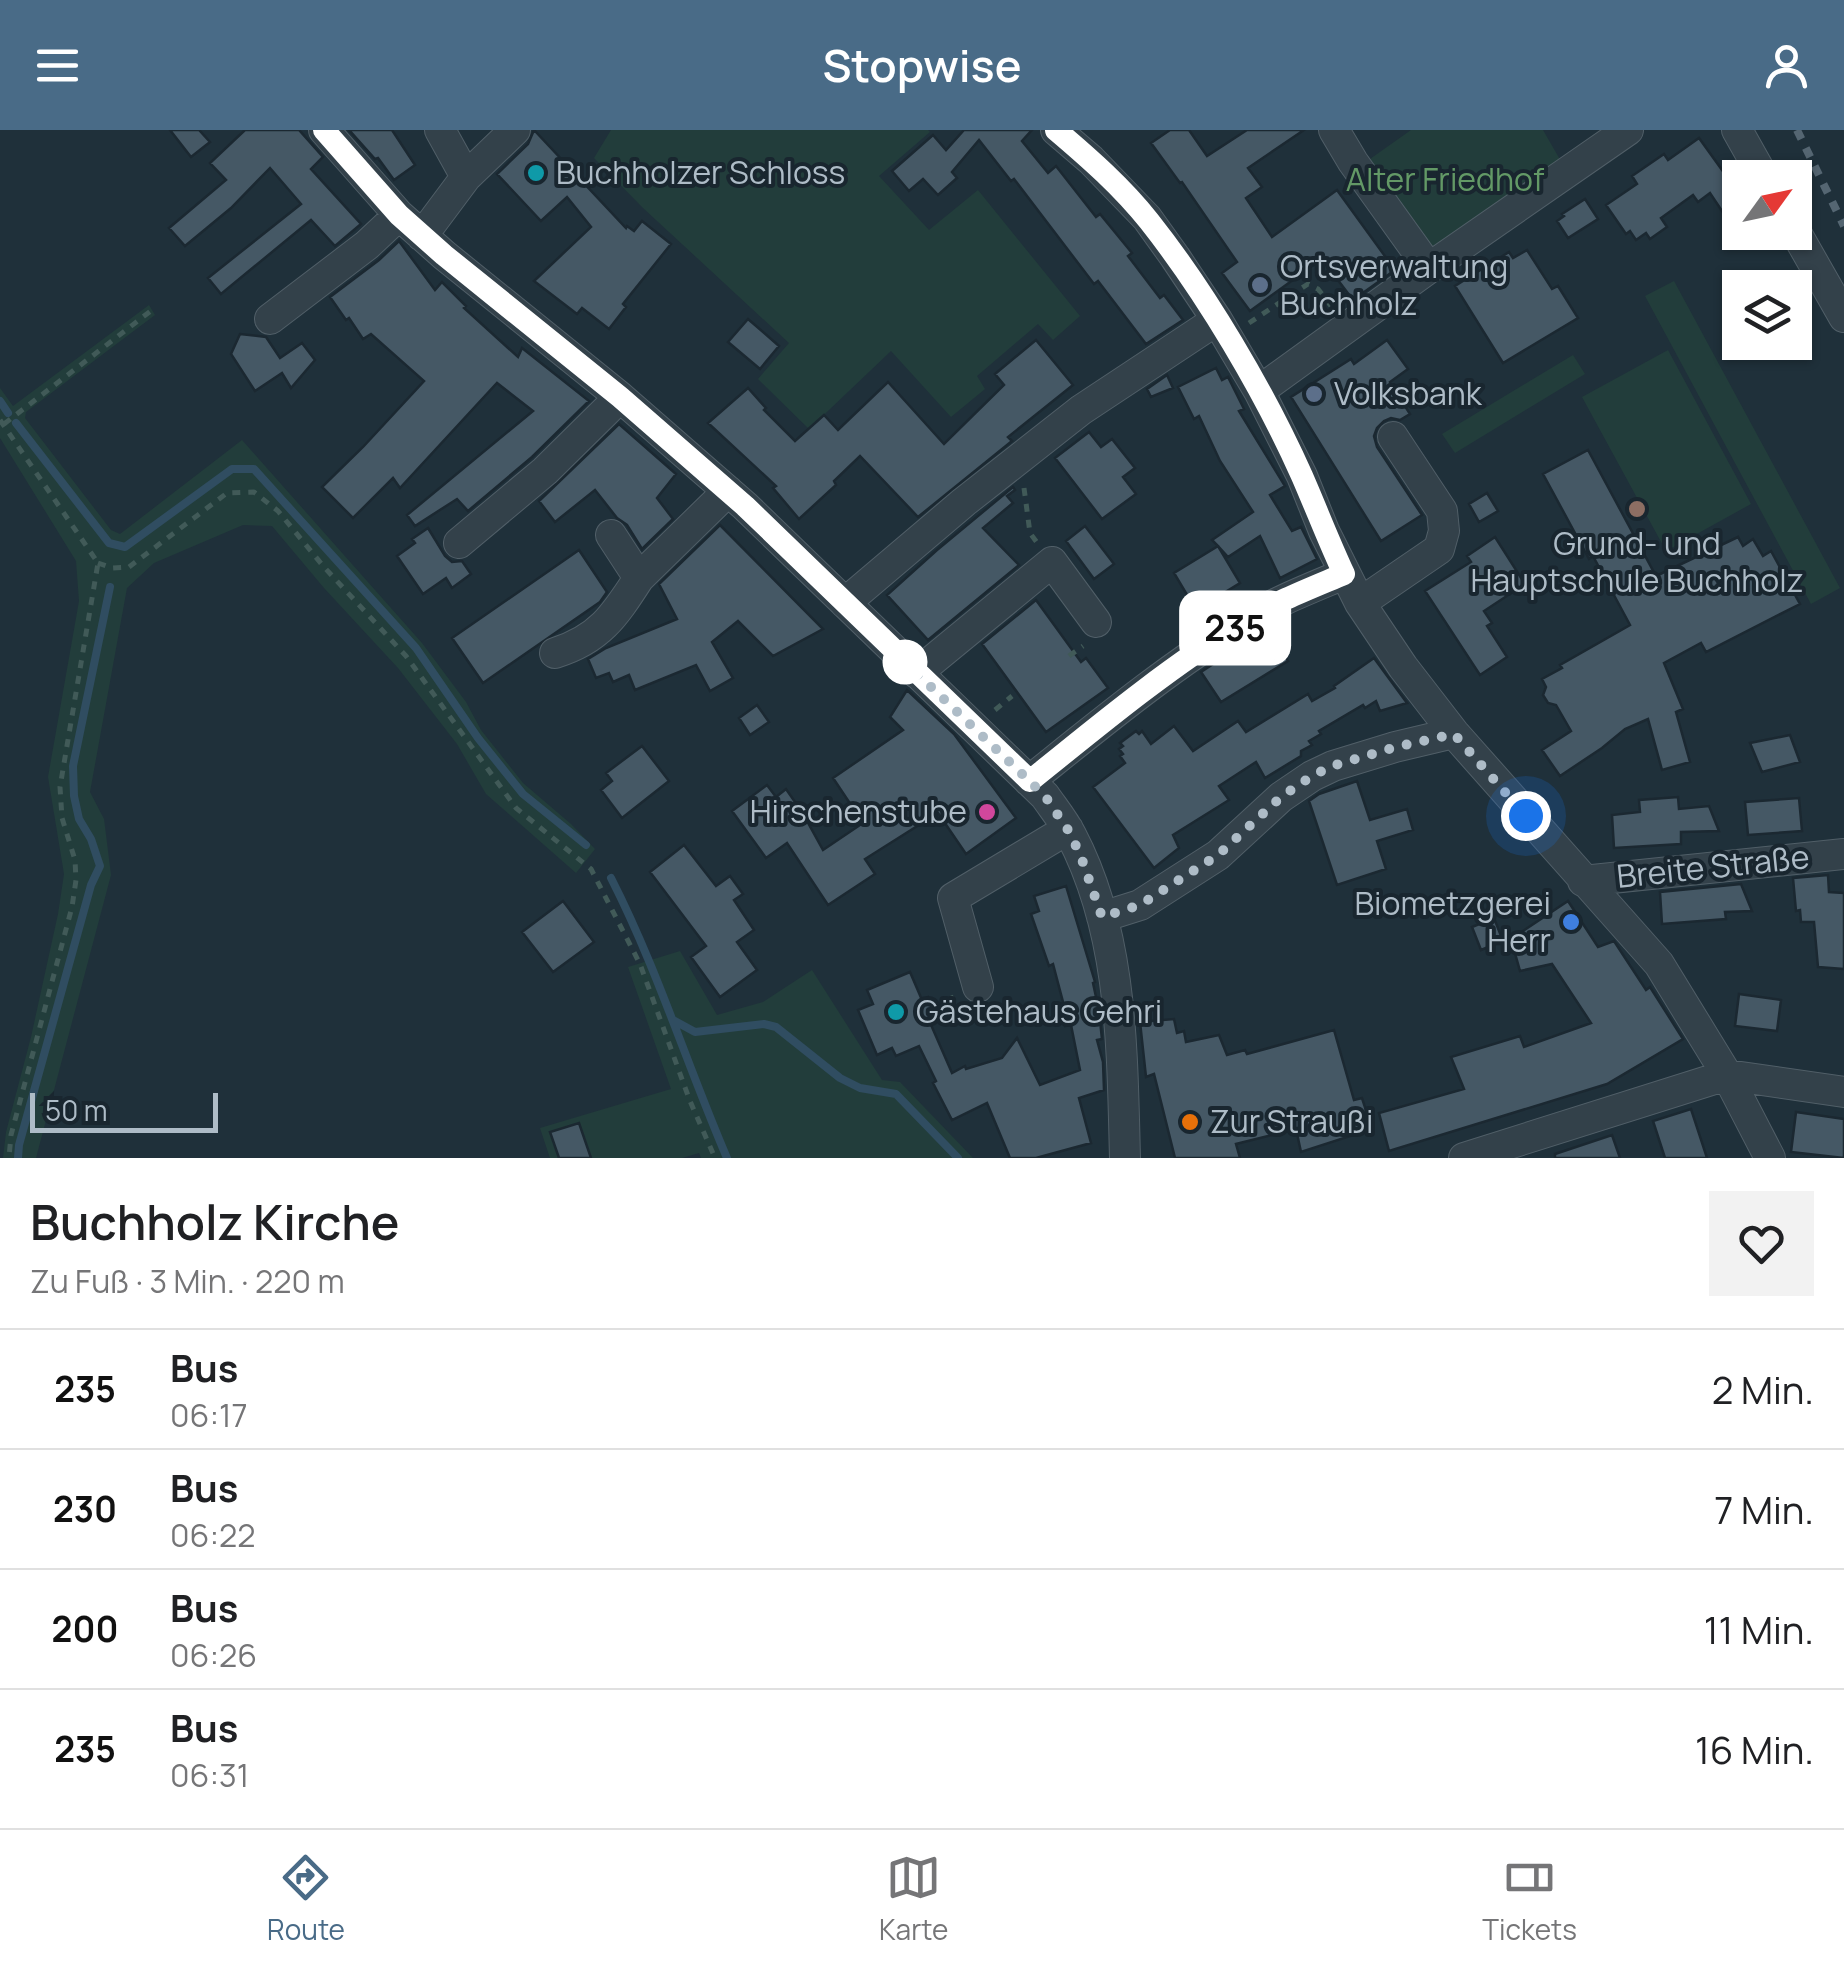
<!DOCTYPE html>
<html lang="de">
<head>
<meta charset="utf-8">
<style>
	body { margin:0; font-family:Manrope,sans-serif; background:#f2f2f2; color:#202124; height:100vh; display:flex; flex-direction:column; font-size:38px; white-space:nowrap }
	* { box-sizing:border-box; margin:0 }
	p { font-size:32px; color:#757577 }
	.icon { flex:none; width:55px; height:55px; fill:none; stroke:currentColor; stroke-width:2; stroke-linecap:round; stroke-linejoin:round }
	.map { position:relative; height:1028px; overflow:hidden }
	.drawer { display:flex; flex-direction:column; background:#fff; flex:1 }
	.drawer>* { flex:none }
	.badge { padding:0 20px; border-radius:15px; font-size:35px; line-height:65px }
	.needle { width:65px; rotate:57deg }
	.controls { position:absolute; left:1722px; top:30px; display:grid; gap:20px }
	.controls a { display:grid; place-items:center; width:90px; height:90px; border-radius:0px; background:#fff; box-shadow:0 2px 8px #0004; font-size:50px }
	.scale { position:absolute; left:30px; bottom:25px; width:188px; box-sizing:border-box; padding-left:10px; border:5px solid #aebcc7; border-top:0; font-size:28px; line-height:35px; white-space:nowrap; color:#aebcc7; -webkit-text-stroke:8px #19262f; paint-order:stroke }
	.you { position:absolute; width:50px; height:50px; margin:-25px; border:8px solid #fff; border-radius:50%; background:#1a73e8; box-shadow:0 0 0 15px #1a73e833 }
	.map>.badge { position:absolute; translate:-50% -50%; box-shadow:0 0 0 5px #fff }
	.round { display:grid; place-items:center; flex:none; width:105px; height:105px; border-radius:0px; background:#f2f2f2 }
	.summary { display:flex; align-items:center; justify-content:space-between; height:170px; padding:0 30px }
	h1 { font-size:48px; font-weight:600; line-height:75px }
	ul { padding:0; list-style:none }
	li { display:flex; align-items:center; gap:30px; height:120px; padding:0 30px; border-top:2px solid #e0e0e0 }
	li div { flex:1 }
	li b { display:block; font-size:38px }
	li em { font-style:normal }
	li .badge { min-width:110px; font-weight:700; text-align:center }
	header { display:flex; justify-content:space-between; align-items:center; height:130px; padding:0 30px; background:#496b87; color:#fff; font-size:45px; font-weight:600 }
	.tabs { display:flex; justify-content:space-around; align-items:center; height:140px; border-top:2px solid #e0e0e0; background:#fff; font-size:28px; color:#757577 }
	.tabs a { display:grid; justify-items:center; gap:5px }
	.tabs .active { color:#496b87 }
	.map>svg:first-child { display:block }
</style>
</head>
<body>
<header><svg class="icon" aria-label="menu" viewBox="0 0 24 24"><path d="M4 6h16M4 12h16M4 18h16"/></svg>Stopwise<svg class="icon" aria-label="person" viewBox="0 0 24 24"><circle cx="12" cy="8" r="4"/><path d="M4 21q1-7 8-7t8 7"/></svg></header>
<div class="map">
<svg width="1844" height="1028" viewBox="0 0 1844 1028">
	<rect width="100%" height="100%" fill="#1f303a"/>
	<path fill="#223d3b" d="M611,0H928L930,2L879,46L929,100L978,60L1080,186L1053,210L1038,194L977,246L985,259L951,287L891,221L809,299L758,249L789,213L643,78L594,28Z
		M1411,0H1543L1562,33L1434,119L1370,29Z
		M1674,151L1840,458L1811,474L1645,166Z
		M149,175L155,185L26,282L25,288L111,400L120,404L242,310L422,513L466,572L481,600L523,653L571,694L595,719L576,743L486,664L457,614L398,538L324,458L272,396L243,395L154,433L127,458L90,662L104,689L111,745L36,1028H3L6,1002L31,907L58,784L64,744L48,647L79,471L76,431L0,308V258L13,276Z
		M1668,220L1751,374L1666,421L1582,267Z
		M1573,225L1585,244L1455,323L1442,304Z
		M680,821L717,885L763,872L812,840L882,950L900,952L973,1028H701L699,1023L682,1028H550L540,998L671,959L628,837Z"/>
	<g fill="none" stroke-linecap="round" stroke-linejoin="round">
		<path stroke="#304d61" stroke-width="8" d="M0,271L8,283
			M16,293L109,413L125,417L232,339H254L416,518L478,608L523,664L586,715
			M611,748C657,838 687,935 727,1028
			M673,890L695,902L764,894L776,897L840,948L860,958L896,964L958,1028
			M18,1028L19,1015L91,755L100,736L91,709L79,689L74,666L73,636L110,457"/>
	</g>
	<path fill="#455865" stroke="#1b2831" stroke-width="2.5" d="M170,0H199L210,12L191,27Z
		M245,0H299L323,27L311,39L361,94L335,116L311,90L221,164L208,148L301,74L270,38L231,78L185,116L169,98L226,50L210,33Z
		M349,0H392L415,35L394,50L378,28L375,29Z
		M534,0L626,98L627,96L634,101L642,91L671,114L623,174L626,177L609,199L582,178L577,184L534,151L591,97L567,67L541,91L497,44L528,14Z
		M964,0H1032L1022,11L1048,43L1056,36L1096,87L1100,84L1132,123L1128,126L1160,168L1164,165L1183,190L1146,214L1098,151L1094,154L1014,49L1011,51L979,10L952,42L957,48L938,65L923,49L909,61L892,41L933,5L946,20Z
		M1170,0H1189L1207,26L1247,0H1304L1248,38L1262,57L1246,68L1272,107L1337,60L1395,140L1353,170L1322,129L1250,181L1222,143L1237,132L1182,52L1180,53L1151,13Z
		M1699,8L1740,65V108L1710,63L1698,72L1693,65L1661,88L1667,97L1650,109L1646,103L1636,110L1630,101L1626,104L1606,75L1637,54L1632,46L1664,24L1668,30Z
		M1585,69L1598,89L1568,108L1557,91L1564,86L1562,84Z
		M399,111L435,160L442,152L466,176L464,178L518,227L522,218L589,271L532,327L468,381L457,369L415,396L407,385L533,281L497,253L400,358L393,348L353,388L322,357L363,317L424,251L371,204L363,209L349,188L346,190L330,167L379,130Z
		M1527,120L1552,159L1558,156L1578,188L1503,233L1455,156L1509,122L1513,128Z
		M748,189L779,216L760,239L728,212Z
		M240,204L266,207L280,228L302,213L315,230L291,258L282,243L255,261L231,224Z
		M1036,210L1073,255L1008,307L1012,311L918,387L860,326L834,351L836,355L799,389L773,358L776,356L708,293L748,258L766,278L764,280L795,311L824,285L838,300L888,252L944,314L1004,255L995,244Z
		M1387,210L1408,239L1390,252L1410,284L1400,290L1391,288L1384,291L1377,298L1374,306L1377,317L1422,385L1381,411L1291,267L1351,229L1354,234Z
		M1216,238L1222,250L1228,247L1244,279L1239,281L1285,356L1270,365L1292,401L1301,397L1317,429L1280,448L1260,406L1228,427L1218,416L1240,453L1196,480L1174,443L1218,416L1212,410L1253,382L1220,331L1199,286L1194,289L1178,257Z
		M1167,245L1173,258L1151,267L1147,259Z
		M619,294L676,344L657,368L673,389L642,419L627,395L617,388L595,360L555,392L539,371Z
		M1089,302L1101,317L1112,309L1135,338L1123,347L1136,364L1102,389L1055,328Z
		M1588,320L1656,446L1738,407L1743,416L1753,409L1763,426L1771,421L1800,474L1706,522L1701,513L1664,533L1683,579L1676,582L1690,632L1662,640L1648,589L1625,599L1602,618L1560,646L1542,620L1571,601L1556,575L1548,573L1543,565L1546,557L1542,549L1562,538L1560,535L1630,495L1593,426L1589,429L1543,344Z
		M1013,357L1015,360L1007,366L1013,373L983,398L1019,435L928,510L887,465L937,420Z
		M1487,363L1498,381L1479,392L1469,374Z
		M720,395L823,499L773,526L738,491L712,512L733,548L710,561L696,535L635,560L629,545L613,552L609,543L596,548L588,529L606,518L677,489L659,454Z
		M1085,396L1114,434L1094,449L1066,411Z
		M428,398L445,426L452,432L462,431L471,444L452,458L446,448L423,464L397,426L415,413L412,409Z
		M1495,407L1525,454L1484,481L1492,493L1487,496L1507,527L1480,545L1425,461L1471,432L1467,426Z
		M579,420L607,462L600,472L483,553L452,508Z
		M1036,470L1081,532L1086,528L1108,558L1046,602L982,514Z
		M1274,508L1288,531L1221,572L1201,542L1236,519L1241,527Z
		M1374,528L1407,573L1380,581L1376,571L1365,578L1363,575L1319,601L1321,604L1309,611L1312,615L1301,621V626L1265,648L1256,632L1219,656L1229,670L1173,705L1179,718L1154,738L1093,657L1125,633L1120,626L1123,624L1119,619L1123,616L1120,613L1136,601L1139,604L1142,601L1151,614L1174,596L1193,621L1238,591L1246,602L1308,564L1312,571L1335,558L1334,556Z
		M907,560L954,604L1016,688L966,724L938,683L865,729L875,744L828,775L787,713L766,728L732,681L767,655L776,667L786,659L802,682L823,720L863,693L833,648L903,600L890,587Z
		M757,575L769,592L750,605L739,588Z
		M1790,605L1800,632L1762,642L1750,613Z
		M642,616L669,651L622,688L601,660L612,651L606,643Z
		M1357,651L1370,690L1407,679L1413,700L1377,711L1386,739L1337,755L1309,671L1319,664Z
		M1678,667L1679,679L1709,676L1719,701L1681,702V714L1614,718L1612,685L1640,682L1639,670Z
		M1799,668L1802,701L1748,705L1745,672Z
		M684,715L716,756L730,746L743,764L734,770L754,800L737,812L757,840L720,867L691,827L706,816L650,742Z
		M1828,745L1829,762L1844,763V839L1818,837L1814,792H1801L1800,780L1796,781L1793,748Z
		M1741,754L1752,781L1725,782L1726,789L1662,794L1660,762Z
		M1066,756L1095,852L1093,853L1099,881L1102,909L1097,910L1103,932L1104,960L1079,968L1091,1013L1036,1028H1010L987,973L952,990L933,953L936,951L919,916L896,926L892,918L877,925L858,880L873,874L867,860L910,842L922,870L928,867L935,885L928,888L952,943L965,936L966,939L1002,928L1017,908L1040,955L1080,940L1071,895L1065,896L1060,873L1063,872L1053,834L1049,836L1031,784L1039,781L1034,766Z
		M563,771L594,812L553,842L522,802Z
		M1568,771L1598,817L1614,811L1646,860L1650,857L1683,909L1607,954L1389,1021L1379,983L1464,959L1451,927L1520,906L1524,917L1591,893L1552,834L1520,841L1511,809Z
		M1494,788L1503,811L1481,820L1472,797Z
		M1739,864L1781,870L1777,901L1735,896Z
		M1174,889L1177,903L1184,901L1186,912L1219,905L1227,925L1245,920L1247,924L1334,900L1354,970L1362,968L1372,999L1301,1022L1296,999L1236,1014L1240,1028H1175L1154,944L1146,947L1140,892Z
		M1691,979L1707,1028H1665L1653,991Z
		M1796,982L1844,989V1028L1791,1022Z
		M579,993L591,1028H559L550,1002Z
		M1612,1005L1620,1028H1555V1024Z"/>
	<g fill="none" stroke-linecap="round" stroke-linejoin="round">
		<defs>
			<path id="minor" d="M324,0L399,85L444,125L620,267L745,376L1045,666C1054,679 1064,691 1071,705C1123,804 1122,919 1125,1028
				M1056,0L1091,30L1147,88L1175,127L1217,190L1259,261L1302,346L1324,401L1360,473L1403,537L1454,603L1659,834L1727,945L1770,1028
				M1334,0L1353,32L1429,138
				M1737,0L1764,48
				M466,47L515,0
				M1795,101L1844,187
				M422,106L466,47L440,0
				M270,189L367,115L399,85
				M1259,261L1429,138L1628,0
				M611,405L639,448L728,361
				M459,413L545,341L620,267
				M845,473L964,372L1081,280L1217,190
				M1360,473L1439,419L1444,401L1442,381L1393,307
				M555,523C600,509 615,485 639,448
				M917,543L1052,432L1096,492
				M1029,651C1099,595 1169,537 1246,490C1277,471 1311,458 1344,444
				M1583,751L1844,724
				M1102,787L1140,775L1218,725L1281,667L1312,646L1333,636L1395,617L1454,603
				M978,857L953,768L1068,699
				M1464,1028L1727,945L1844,962"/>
		</defs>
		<use href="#minor" stroke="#515f68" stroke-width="32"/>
		<path stroke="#415a58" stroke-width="5" stroke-dasharray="8 8" stroke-linecap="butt" d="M1249,193L1308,154L1318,159L1331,176
			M0,290L98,433L60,657L62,688L75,730L76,750L72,777L11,1005L9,1028
			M4,294L152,180
			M1024,358L1030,403L1038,414
			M98,433L112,438L129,437L227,363L254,362L278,381L324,437L406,526L516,678L591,739L640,834L690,971L715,1028
			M1069,526L1083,516
			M995,580L1012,566
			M932,877L956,866"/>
		<use href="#minor" stroke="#33414a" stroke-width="30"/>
		<path stroke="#556672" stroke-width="8" stroke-dasharray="10 10" stroke-linecap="butt" d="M1797,0L1844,96"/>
	</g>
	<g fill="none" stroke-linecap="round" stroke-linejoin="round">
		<defs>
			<path id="line" d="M324,0L399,85L444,125L620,267L745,376L1030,651C1099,595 1169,537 1246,490C1277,471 1311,458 1344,444C1329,412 1316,378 1302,346C1264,261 1206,163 1149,91C1122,57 1089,28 1056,0"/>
		</defs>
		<use href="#line" stroke="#fff" stroke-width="22"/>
		<use href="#line" stroke="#fff" stroke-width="15"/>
		<path stroke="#aebcc7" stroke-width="10" stroke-dasharray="0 18" d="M905,532L1045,666L1068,700L1080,724L1102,787L1140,775L1218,725L1281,667L1312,646L1332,636L1396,617L1454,604L1526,686"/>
	</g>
	<g fill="#0f9aa8" stroke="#19262f" stroke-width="4">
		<circle cx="536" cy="43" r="10"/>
		<circle cx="896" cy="882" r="10"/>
	</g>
	<g fill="#5c6f8a" stroke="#19262f" stroke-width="4">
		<circle cx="1260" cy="155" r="10"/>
		<circle cx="1314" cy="264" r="10"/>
	</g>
	<circle fill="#8d6e63" stroke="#19262f" stroke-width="4" cx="1637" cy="379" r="10"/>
	<circle fill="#fff" stroke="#fff" stroke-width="5" cx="905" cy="532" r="20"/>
	<circle fill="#d1479c" stroke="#19262f" stroke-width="4" cx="987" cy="682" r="10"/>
	<circle fill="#3f7fe0" stroke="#19262f" stroke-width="4" cx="1571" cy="792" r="10"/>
	<circle fill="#e8710a" stroke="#19262f" stroke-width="4" cx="1190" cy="992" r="10"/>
	<g text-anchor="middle" stroke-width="8" stroke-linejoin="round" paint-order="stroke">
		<g font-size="32" fill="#aebcc7" stroke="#19262f" text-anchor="start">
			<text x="556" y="54">Buchholzer Schloss</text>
			<text x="1280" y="148">Ortsverwaltung<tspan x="1280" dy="37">Buchholz</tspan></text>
			<text x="1334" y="275">Volksbank</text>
			<text x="1637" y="425" text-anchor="middle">Grund- und<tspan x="1637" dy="37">Hauptschule Buchholz</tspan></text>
			<text x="967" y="693" text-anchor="end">Hirschenstube</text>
			<text x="1551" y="785" text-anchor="end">Biometzgerei<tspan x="1551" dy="37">Herr</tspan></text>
			<text x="916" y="893">Gästehaus Gehri</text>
			<text x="1210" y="1003">Zur Straußi</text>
		</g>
		<g font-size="32" fill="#639966" stroke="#19262f">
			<text x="1445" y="61">Alter Friedhof</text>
		</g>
		<g font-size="32" fill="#aebcc7" stroke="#19262f">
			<text transform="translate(1713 737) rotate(-6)" y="11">Breite Straße</text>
		</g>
	</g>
</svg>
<div class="controls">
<a><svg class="needle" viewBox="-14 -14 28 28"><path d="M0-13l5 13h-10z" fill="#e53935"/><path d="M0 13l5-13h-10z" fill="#757577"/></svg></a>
<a><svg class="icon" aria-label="layers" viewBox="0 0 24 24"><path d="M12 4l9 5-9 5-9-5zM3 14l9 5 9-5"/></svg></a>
</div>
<div class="scale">50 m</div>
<div class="you" style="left:1526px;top:686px"></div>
<b class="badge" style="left:1235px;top:498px;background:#fff;color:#111">235</b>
</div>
<section class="drawer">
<div class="summary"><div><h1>Buchholz Kirche</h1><p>Zu Fuß · 3 Min. · 220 m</p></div><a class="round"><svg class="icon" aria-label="heart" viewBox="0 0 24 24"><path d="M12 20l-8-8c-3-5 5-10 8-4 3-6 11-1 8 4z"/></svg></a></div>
<ul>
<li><span class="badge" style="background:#fff;color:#111">235</span><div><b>Bus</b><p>06:17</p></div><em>2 Min.</em></li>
<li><span class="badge" style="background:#fff;color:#111">230</span><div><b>Bus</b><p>06:22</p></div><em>7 Min.</em></li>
<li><span class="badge" style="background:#fff;color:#111">200</span><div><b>Bus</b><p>06:26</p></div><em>11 Min.</em></li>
<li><span class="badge" style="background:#fff;color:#111">235</span><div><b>Bus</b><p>06:31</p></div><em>16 Min.</em></li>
</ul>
</section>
<nav class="tabs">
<a class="active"><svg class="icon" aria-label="directions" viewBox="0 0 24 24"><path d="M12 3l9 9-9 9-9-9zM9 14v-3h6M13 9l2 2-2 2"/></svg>Route</a>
<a><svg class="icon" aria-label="map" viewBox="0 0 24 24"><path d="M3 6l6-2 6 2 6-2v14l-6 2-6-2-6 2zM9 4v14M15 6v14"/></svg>Karte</a>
<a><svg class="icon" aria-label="tickets" viewBox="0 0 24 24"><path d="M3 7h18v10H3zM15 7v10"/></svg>Tickets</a>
</nav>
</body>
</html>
